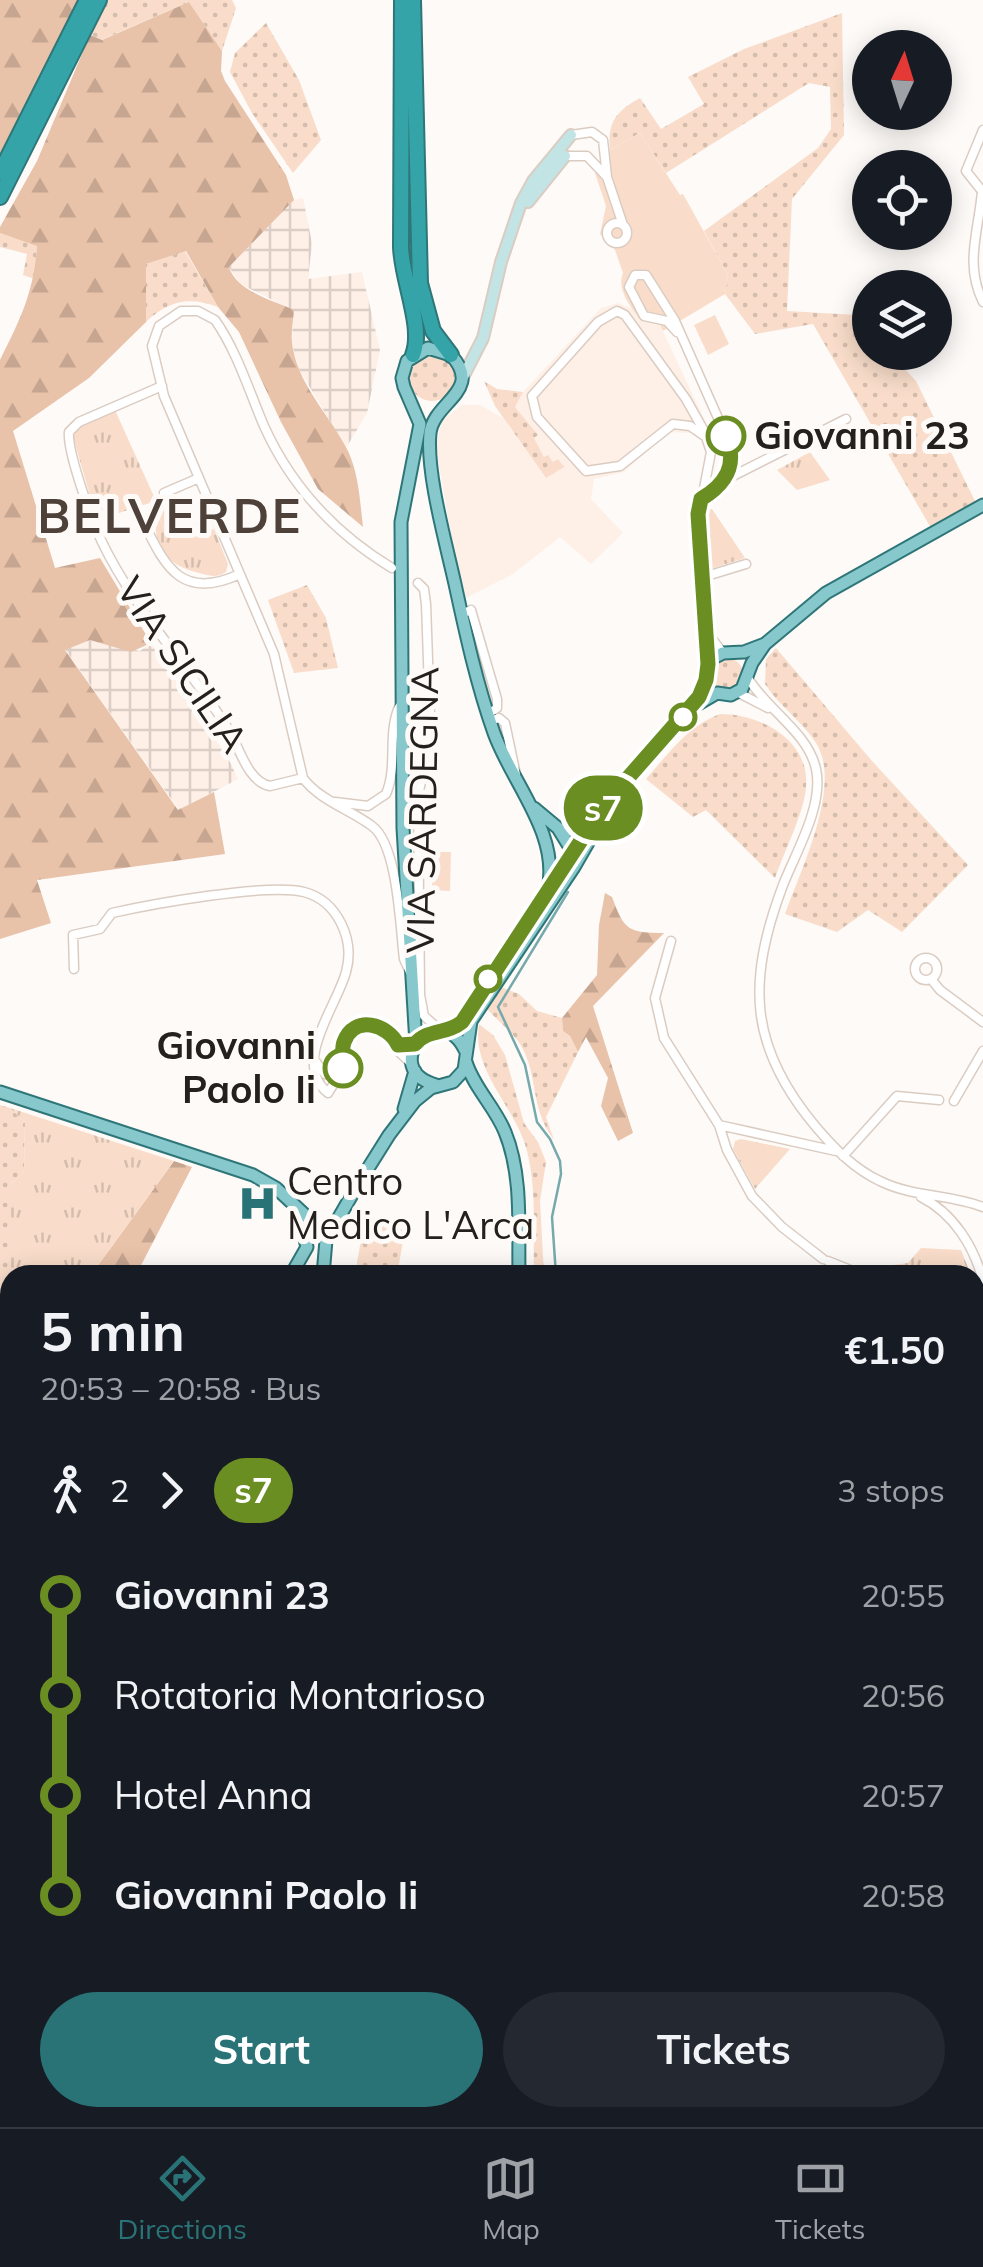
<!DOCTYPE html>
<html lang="en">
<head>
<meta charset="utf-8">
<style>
	body { margin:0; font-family:Mulish,sans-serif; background:#242831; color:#f1f3f6; height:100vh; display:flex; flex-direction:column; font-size:38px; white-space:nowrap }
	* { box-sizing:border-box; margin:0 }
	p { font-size:32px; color:#9ea1a6 }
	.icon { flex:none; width:55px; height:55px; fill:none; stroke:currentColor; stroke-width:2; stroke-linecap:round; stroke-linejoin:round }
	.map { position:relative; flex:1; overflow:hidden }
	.drawer { position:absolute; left:0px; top:1265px; width:985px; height:862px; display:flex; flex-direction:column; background:#171b24; border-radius:30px 30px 0 0; box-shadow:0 5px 25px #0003 }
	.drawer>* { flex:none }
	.badge { padding:0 20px; border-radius:32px; font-size:35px; line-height:65px }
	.needle { width:65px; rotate:4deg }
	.fabs { position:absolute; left:852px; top:30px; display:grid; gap:20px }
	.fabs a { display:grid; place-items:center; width:100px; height:100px; border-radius:50%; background:#171b24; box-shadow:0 5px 25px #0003; font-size:50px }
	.map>.badge { position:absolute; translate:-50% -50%; box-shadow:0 0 0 5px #fff }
	.legs { display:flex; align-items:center; gap:15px; height:110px; padding:0 40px; font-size:32px }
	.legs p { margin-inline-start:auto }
	.summary { display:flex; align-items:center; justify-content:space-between; height:170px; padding:0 40px }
	h1 { font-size:55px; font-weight:700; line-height:75px }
	.action { display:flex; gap:20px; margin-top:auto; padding:20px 40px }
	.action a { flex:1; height:115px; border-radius:60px; background:#297377; color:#fff; font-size:40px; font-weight:700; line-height:115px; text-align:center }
	.action a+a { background:#242831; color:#f1f3f6 }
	ul { padding:0 40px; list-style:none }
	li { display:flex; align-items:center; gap:35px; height:100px; font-size:38px }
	li i { display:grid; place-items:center; width:15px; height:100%; margin:0 12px; background:currentColor }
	li i::after { content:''; width:25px; height:25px; margin:-12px; border:8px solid; border-radius:50%; background:#171b24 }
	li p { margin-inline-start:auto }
	li:first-child i { background:linear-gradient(#0000 50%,currentColor 0) }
	li:last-child i { background:linear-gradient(currentColor 50%,#0000 0) }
	.dock { display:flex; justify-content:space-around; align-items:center; height:140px; border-top:2px solid #363941; background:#171b24; font-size:28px; color:#9ea1a6 }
	.dock a { display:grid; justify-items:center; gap:5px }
	.dock .selected { color:#297377 }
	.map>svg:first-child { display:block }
</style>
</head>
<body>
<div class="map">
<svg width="983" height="2127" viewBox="0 0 983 2127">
	<defs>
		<pattern id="industrial-grid" width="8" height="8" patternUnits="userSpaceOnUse" patternTransform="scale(2.5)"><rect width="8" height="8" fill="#fef0e7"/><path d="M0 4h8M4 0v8" fill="none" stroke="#dacec6"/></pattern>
		<pattern id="grass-dots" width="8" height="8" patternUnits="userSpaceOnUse" patternTransform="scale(2.5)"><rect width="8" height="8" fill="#f9ddca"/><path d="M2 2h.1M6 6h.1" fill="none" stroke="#d5bdad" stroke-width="1.8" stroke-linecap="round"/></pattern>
		<pattern id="forest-firs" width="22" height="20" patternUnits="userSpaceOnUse" patternTransform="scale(2.5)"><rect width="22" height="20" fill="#e8c2a9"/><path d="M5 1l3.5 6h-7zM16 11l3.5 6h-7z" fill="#c7a691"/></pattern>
		<pattern id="park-tufts" width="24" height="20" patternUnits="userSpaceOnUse" patternTransform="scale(2.5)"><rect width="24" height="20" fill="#f9ddca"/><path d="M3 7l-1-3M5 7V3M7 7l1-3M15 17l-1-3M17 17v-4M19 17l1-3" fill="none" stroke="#d5bdad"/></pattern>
	</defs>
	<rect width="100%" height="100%" fill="#fdfaf8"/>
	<path fill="#fef0e7" d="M618,303L633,309L641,321L660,325L707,425L689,433L669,432L624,472L594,479L591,499L623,533L591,564L560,537L513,574L462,600L436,446L442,420L462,405H480L503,418L546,478L563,467L545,458L534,438L537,435L515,407L523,392L601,308Z"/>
	<path fill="url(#industrial-grid)" d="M303,198L312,243L308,279L362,272L380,350L367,413L346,448L299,369L292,344L293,310L240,284L229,267L294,200Z
		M90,640L140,651L151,643L228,758L238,779L179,810L65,649Z"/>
	<path fill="url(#grass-dots)" d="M108,0H232L236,8L222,51L189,2L101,40L91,35Z
		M842,13L844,135L792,199L787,311L857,315L870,330V352L890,353L916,381L976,503L931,528L813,324L755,334L725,294L728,275L704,231L818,148L831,129L830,87L809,83L666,173L640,133L610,150C607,123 616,111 640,98L661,129L704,104L688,77L744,49Z
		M266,23L299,80L321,140L293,173L252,113L230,72L235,53Z
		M0,233L37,245L35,279L23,275L27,254L0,247Z
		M185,251L218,307C189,296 168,301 146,322V264Z
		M409 378a23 23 0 1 1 46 0a23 23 0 1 1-46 0Z
		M484,381L497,389L523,392L515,407L538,435L534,438L544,457L548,455L553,462L558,459L564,467L546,478L495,406Z
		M307,585L326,618L338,668L294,673L268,600Z
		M776,648L872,761L968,865L902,932L868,910L837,932L785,914C800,871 843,785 816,743C802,721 779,706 765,684L766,659Z
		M711 674a16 16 0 1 1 32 0a16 16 0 1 1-32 0Z
		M720,714C761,714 810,740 806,787C805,810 783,855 775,878L706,810L693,817L646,779C668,754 688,726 720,714Z
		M501,987L519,994L537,1011L562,1018L563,1031L570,1036L578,1052L546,1117L554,1140C529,1107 539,1074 520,1044C511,1031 497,1020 487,1009Z
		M479,1024L493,1035L505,1055L524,1123L538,1142L546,1162L540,1201L544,1275H534C533,1235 537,1190 527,1151C516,1107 471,1071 479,1024Z
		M0,1105L10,1108L25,1122L24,1172L10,1185V1346L0,1345Z
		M364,1223L405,1230L397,1275H367L338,1269L336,1265L356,1268Z
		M983,1930V2127H969L964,2118H975V1937Z"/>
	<path fill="url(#forest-firs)" d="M0,0H79L0,154Z
		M189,2L222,51L221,71L225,81L286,175L294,200L229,267C236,291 272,300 294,310C293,323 290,336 293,349C300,387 331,417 348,451C359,475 360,502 363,527L318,489L281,422L239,332L218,307L186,251L146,264V322L89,378L13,431L55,568L100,558L151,643L131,652L90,640L65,650L178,810L214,792L225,854L37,880L51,923L0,939V360C20,320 34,292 37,246L0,233V227L37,161L90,35L102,40Z
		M605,893L612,897C624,930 628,933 664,933L593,1006L633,1133L618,1141L601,1106L608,1078L586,1037L578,1052L570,1036L563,1031L562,1018L597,975L599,925Z
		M174,1161L192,1167L136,1275H91Z
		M975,1811L983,1813V1930L975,1937Z
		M554,2118H714L727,2127H598L594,2123Z"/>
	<path fill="url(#park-tufts)" d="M115,410L156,501L97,520L73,437L82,423Z
		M810,452L830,480L797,490L777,470Z
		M712,509L745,558L707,570L702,516L705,510Z
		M156,510L167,535L203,520L208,531L214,529L228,564L226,572C216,579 207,575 195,572C166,564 153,546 156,517L149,513Z
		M10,1108L174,1161L91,1275H10V1316V1185L24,1172L25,1122Z
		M741,1139L790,1149L755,1189L733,1149L735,1141Z
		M921,1248L961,1250L971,1275H883L863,1269L908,1263Z
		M0,1345L10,1346L9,1438L0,1433Z
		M0,1733L10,1734V1818L0,1814Z"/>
	<path fill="#f9ddca" d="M640,133L680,195L683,194L728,275L725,294L663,331L660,325L641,321C631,307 616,290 623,273L615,250L600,234L606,206L595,173L610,150Z
		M715,315L729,344L708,355L694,325Z
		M171,495L184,528L167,535L153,503Z
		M433,852H451L450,891L432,890Z"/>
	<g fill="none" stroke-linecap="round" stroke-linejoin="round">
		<path stroke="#76a9ab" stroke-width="2.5" d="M556,1275L552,1217L561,1174L560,1161L550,1139L537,1122L525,1065L498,1007L568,892
			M884,2118L889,2127
			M807,2127L814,2118"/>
		<defs>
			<path id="street" d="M983,130L966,171L982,191C979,230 964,264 983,302
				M571,135L592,132L603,140L607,177L623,225
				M565,156H587L607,177
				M607 233a10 10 0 1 1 20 0a10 10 0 1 1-20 0Z
				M677,332L667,321L644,316L629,287L635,275H646L675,321L730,445C734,472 723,485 701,499
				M162,386L79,422L69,432C67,452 92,521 102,542C133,607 188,666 227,727C239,745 247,782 270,786L303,778
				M706,437L690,426L673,424L620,466L586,471L537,417L532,396L598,322L617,311L625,315L686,399L704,431L711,452L697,525L707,661
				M725,480L846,419
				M164,493L199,478
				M144,523C166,570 184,600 240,574
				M392,568C336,534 291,486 264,426C249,391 237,351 215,320L198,311H181L159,326L152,346L164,396L274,654L303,778C319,800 351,810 372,826C398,845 400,927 404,959L410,972
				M700,578L746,564
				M418,583L424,589L426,604L431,744L418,794L420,995L424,1016L441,1031
				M461,614L471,610L497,699V708L488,714
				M706,631L723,653
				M748,678C766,709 808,732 816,769C824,805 796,852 783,885C747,981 748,1046 816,1127C834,1148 854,1169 880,1181C912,1197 949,1194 983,1207
				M737,692L768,708
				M490,721L499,718L505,723L516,775
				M335,802L368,806L386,794C398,766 387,735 399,707
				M671,941L655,998L664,1038L719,1125L727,1150L752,1196L782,1227L823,1259
				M915 969a11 11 0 1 1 22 0a11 11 0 1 1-22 0Z
				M74,969L73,935L100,929L112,913C152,904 267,883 304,892C338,901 355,940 346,972C337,1006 291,1063 328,1093C333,1084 343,1073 344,1063C345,1058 342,1052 343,1047C347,1024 373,1020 389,1031L400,1053L413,1065
				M931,979L940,990L983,1022
				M316,1062L325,1074L337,1077
				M954,1101L983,1051
				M719,1125L836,1151
				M843,1156L897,1096L939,1100
				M921,1197C953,1213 974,1246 983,1281
				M828,1261L863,1275
				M975,1342L983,1322
				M975,1533L983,1540
				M975,1552L983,1551
				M975,1679L983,1687
				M0,1821L10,1824
				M891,2118L896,2127
				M91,2127L188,2118"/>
			<path id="secondary" d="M528,202L565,156
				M462,379L483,338L501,262L521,203L533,181L571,135
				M410,2118L414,2127"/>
			<path id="primary" d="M693,707L717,693L731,695L742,689L752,663L765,644L826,593L983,505
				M616,792L691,709L706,680V670L711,659L723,653L744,652L765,644
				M534,808L558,828L574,854
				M560,829L578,831L593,822
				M448,1032L465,1018L576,848
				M416,1044L403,828L401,522L420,424L404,387L402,378L407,361L428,348L451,355C484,391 434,401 430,433C426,473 446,543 455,584C466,635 477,685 494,733C512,783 560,834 548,889
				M466,1062C474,1088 495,1107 505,1132C523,1176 518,1228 519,1275
				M436,1085C377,1069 439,996 465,1050
				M0,1092L253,1175L276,1188L318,1227
				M404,1109L415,1071
				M291,1275L307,1247L297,1209
				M323,1275L326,1240L357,1186L389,1135L415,1101L431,1088L453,1082L464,1070L471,1021L574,867L619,789
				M0,1571L10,1560
				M913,2118L918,2127"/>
			<path id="highway" d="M402,0L401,247C402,281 424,327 413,355
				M413,0L420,283L433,331L451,355
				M0,173L87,0
				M0,197L99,0"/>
		</defs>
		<use href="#street" stroke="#dbccc2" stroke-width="11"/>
		<use href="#secondary" stroke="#dbccc2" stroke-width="14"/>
		<use href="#primary" stroke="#2f7678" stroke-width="15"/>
		<use href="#highway" stroke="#2f7678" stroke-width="18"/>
		<use href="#street" stroke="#fff" stroke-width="8"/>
		<use href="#secondary" stroke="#c2e4e5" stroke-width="10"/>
		<use href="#primary" stroke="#86c8cb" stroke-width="11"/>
		<use href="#highway" stroke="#35a4a9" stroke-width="14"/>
		<path stroke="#716c69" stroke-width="2.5" stroke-dasharray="15 8" stroke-linecap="butt" d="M956,2118L961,2127"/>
	</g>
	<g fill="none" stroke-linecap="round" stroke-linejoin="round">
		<defs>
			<path id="line-1" d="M343,1068C344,1060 341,1050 344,1042C354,1014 388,1024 398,1045L415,1044C429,1028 446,1035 462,1022L605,804L699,697L706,680L708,664L698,514L701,499C726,484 738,465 726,436"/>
		</defs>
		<use href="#line-1" stroke="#fff" stroke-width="22"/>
		<use href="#line-1" stroke="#6b8e23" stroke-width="15"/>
	</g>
	<defs>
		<symbol id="hospital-bare" viewBox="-9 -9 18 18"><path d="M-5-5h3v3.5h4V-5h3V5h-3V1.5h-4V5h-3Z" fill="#297377" stroke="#fdfaf8" stroke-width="2.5" paint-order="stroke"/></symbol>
	</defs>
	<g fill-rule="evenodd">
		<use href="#hospital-bare" x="230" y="1176" width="55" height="55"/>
	</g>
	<g fill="#fff" stroke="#6b8e23" stroke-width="5">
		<circle cx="726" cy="436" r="18"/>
		<circle cx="683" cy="717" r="12"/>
		<circle cx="488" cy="979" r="12"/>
		<circle cx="343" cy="1068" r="18"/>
	</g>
	<g text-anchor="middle" stroke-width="10" stroke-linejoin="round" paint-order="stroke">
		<g font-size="38" font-weight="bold" fill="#25201c" stroke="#fdfaf8" text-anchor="start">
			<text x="754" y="449">Giovanni 23</text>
			<text x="316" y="1059" text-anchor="end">Giovanni<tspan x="316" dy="44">Paolo Ii</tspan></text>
		</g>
		<g font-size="38" fill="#25201c" stroke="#fdfaf8">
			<text transform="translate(182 665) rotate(56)" y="13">VIA SICILIA</text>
			<text transform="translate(423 810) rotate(-89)" y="13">VIA SARDEGNA</text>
		</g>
		<g font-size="38" fill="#25201c" stroke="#fdfaf8" text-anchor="start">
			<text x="287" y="1195">Centro<tspan x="287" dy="44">Medico L'Arca</tspan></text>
		</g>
		<g font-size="48" font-weight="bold" letter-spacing="2.5" fill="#4e4139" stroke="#fdfaf8">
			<text x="170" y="533">BELVERDE</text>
		</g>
	</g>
</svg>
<div class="fabs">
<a><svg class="needle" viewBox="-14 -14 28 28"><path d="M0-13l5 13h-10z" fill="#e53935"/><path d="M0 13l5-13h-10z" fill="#9ea1a6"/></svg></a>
<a><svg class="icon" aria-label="locate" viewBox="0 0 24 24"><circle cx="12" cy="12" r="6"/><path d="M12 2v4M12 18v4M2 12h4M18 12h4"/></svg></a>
<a><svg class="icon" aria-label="layers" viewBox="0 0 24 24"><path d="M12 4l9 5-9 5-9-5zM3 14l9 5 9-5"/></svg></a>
</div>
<b class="badge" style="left:603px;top:808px;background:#6b8e23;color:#fff">s7</b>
<section class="drawer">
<div class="summary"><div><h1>5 min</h1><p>20:53 – 20:58 · Bus</p></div><b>€1.50</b></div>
<div class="legs"><svg class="icon" aria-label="walk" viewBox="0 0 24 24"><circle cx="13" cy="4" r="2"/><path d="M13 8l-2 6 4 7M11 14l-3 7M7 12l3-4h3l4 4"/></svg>2<svg class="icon" aria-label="forward" viewBox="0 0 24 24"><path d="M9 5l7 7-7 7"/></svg><b class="badge" style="background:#6b8e23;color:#fff">s7</b><p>3 stops</p></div>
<ul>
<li><i style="color:#6b8e23"></i><b>Giovanni 23</b><p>20:55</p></li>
<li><i style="color:#6b8e23"></i><span>Rotatoria Montarioso</span><p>20:56</p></li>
<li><i style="color:#6b8e23"></i><span>Hotel Anna</span><p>20:57</p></li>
<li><i style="color:#6b8e23"></i><b>Giovanni Paolo Ii</b><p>20:58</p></li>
</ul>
<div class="action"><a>Start</a><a>Tickets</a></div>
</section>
</div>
<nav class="dock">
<a class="selected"><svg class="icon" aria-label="directions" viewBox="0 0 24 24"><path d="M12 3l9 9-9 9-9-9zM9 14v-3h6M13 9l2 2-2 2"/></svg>Directions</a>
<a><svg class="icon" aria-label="map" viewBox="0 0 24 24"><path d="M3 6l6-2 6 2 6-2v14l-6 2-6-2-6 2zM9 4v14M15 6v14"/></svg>Map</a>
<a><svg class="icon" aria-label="tickets" viewBox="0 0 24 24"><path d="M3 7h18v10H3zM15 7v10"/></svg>Tickets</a>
</nav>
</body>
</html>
